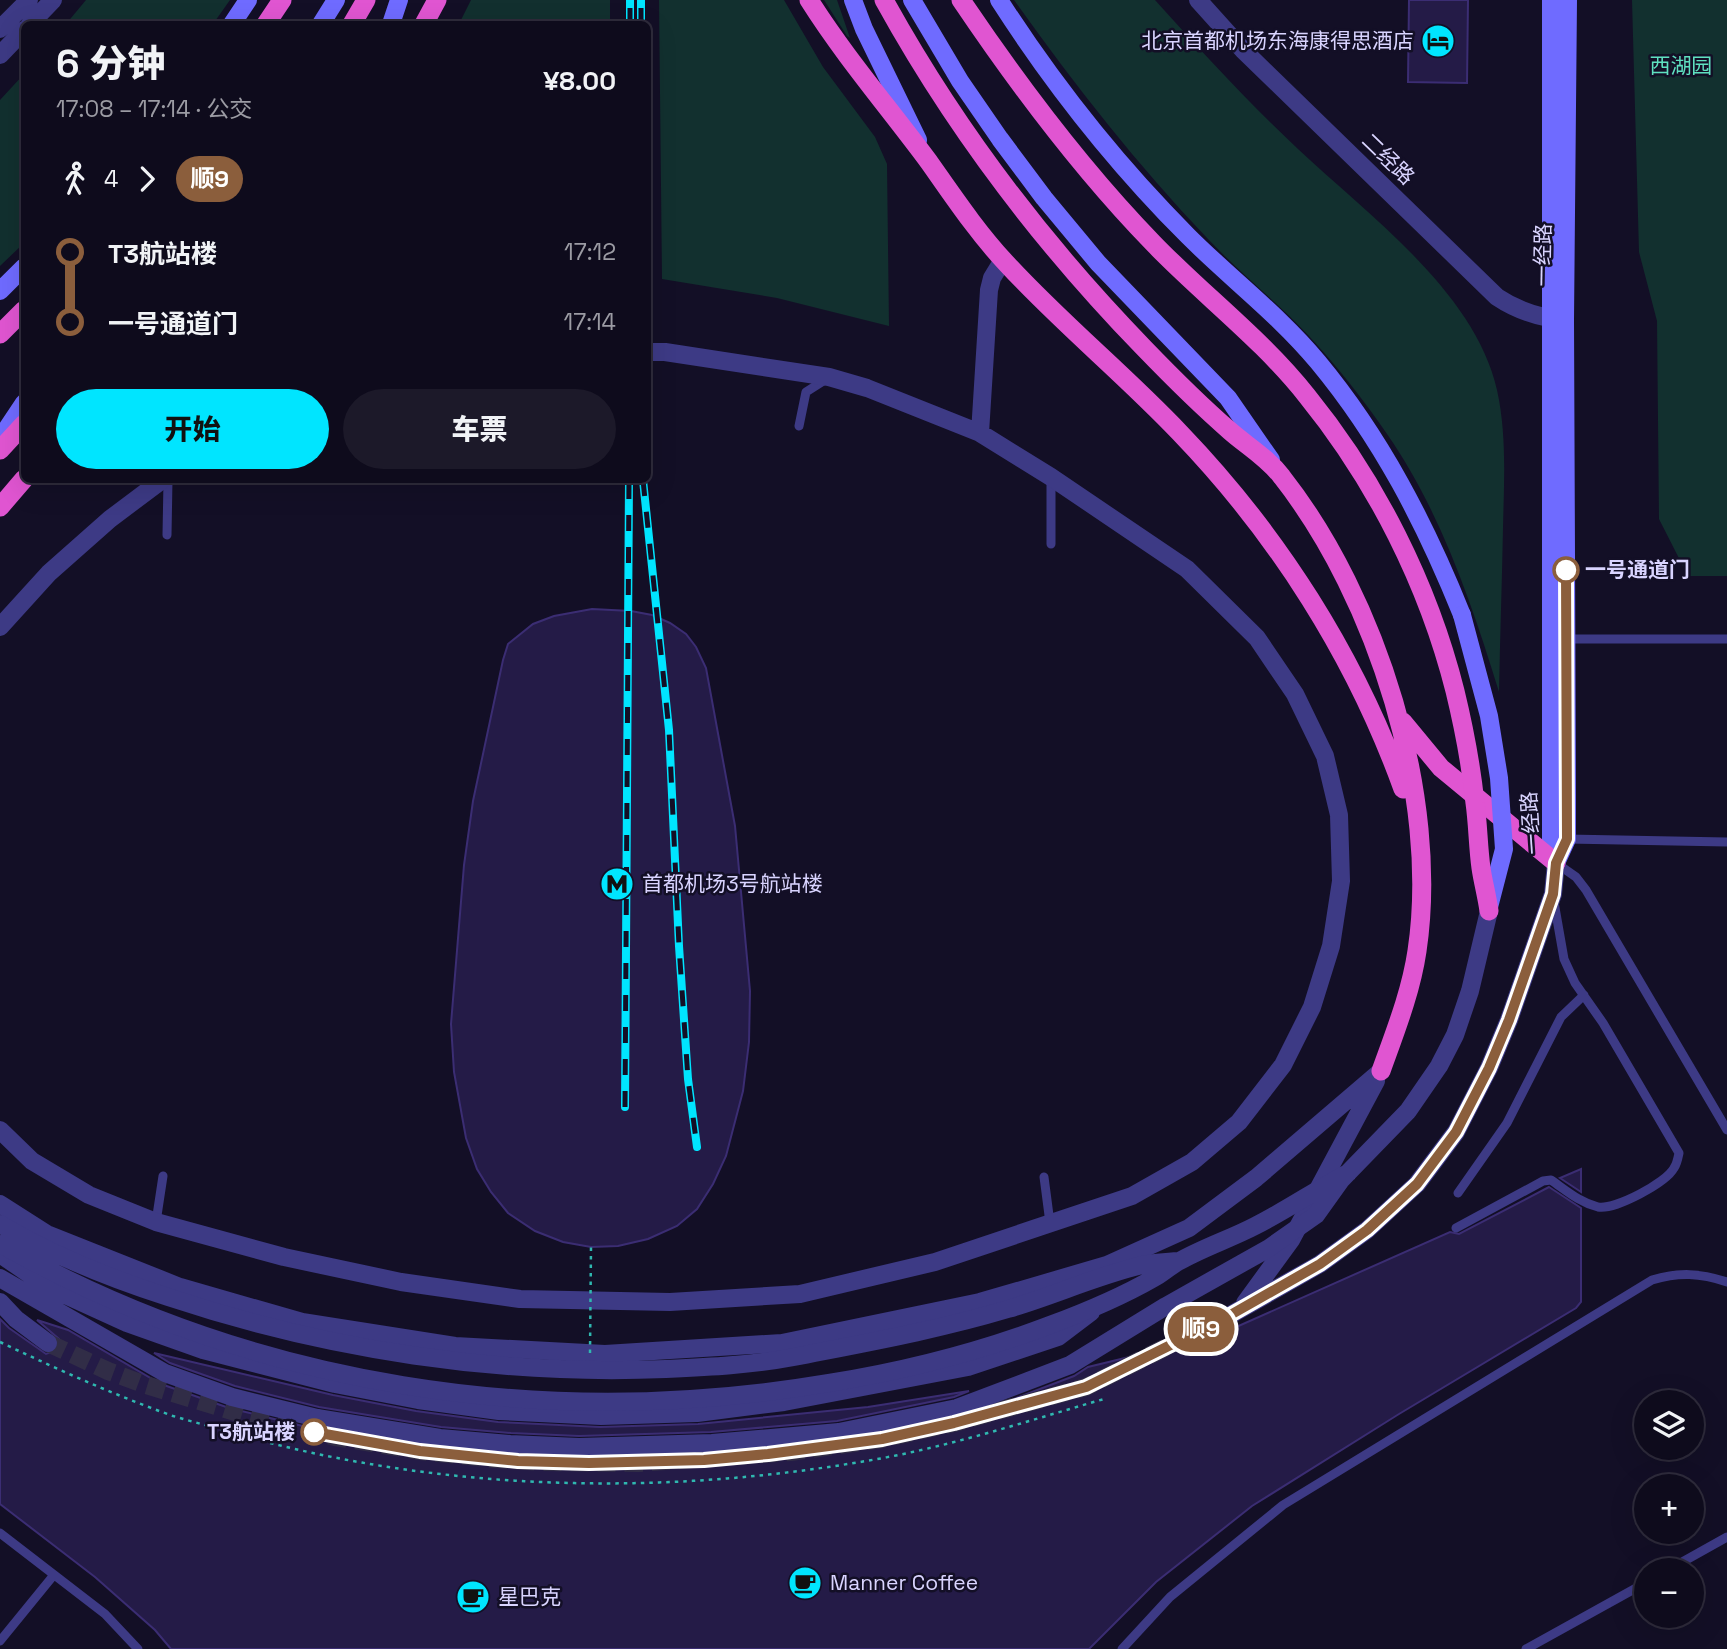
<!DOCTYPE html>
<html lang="zh">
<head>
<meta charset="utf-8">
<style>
	body { margin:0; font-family:"Space Grotesk","Noto Sans SC",sans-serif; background:#1c1929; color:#f1f3f6; height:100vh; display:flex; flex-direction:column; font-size:26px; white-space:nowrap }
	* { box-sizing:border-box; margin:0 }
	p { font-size:23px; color:#9b9ba3 }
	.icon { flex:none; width:38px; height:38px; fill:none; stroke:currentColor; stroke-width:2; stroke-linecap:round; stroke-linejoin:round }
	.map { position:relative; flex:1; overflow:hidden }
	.drawer { position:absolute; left:21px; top:21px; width:630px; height:462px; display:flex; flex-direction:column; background:#0e0b1c; border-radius:10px; box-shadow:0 7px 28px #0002,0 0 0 2px #2e2b3b }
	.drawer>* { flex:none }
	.badge { padding:0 14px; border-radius:23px; font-size:24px; line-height:46px }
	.controls { position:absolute; left:1634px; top:1390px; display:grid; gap:14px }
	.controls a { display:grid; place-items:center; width:70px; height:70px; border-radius:50%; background:#0e0b1c; box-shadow:0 7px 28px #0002,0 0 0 2px #2e2b3b; font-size:35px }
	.map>.badge { position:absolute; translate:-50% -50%; box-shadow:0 0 0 4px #fff }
	.legs { display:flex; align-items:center; gap:10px; height:77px; padding:0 35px; font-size:23px }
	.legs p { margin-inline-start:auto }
	.headline { display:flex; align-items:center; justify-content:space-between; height:119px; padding:0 35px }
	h1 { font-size:38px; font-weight:800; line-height:52px }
	.primary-button { display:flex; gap:14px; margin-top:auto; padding:14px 35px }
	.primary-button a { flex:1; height:80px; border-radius:42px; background:#00e5ff; color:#111; font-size:28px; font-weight:800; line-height:80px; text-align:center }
	.primary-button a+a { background:#1c1929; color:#f1f3f6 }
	ul { padding:0 35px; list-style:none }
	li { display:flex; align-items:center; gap:24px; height:70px; font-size:26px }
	li i { display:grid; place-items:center; width:10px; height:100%; margin:0 9px; background:currentColor }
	li i::after { content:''; width:18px; height:18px; margin:-9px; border:5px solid; border-radius:50%; background:#0e0b1c }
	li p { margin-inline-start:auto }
	li:first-child i { background:linear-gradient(#0000 50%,currentColor 0) }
	li:last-child i { background:linear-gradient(currentColor 50%,#0000 0) }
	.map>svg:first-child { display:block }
</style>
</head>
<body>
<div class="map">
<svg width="1727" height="1649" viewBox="0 0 1727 1649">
	<rect width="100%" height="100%" fill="#130f26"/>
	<path fill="#12302f" d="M86,0H230L213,24H66Z
		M471,0H610V24H459Z
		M659,0H784L823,67L875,137L887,164L889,326L777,298L662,279Z
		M824,0H837L850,38L847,36Z
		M1014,0H1155C1201,51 1248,102 1298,149C1368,215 1475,292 1497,390C1507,435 1504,482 1503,528C1502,582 1500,637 1499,692C1472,604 1440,510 1387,434C1364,400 1336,365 1308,335C1276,301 1240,273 1208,239C1137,165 1074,84 1014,0Z
		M1632,0H1727V576H1688L1659,519L1657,321L1639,252Z
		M24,74V243L0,266V100Z"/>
	<path fill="#241b47" stroke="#3b2d73" stroke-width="2" d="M1409,0H1468L1467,83L1408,82Z
		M592,609L631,611L652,615L670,623L686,634L696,647L706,668L735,826L750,991L749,1042L743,1091L726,1156L713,1184L697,1209L677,1226L648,1239L618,1246L591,1247L563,1242L535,1231L508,1213L491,1192L477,1169L466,1138L454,1072L451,1024L464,865L473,801L503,660L508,644L533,624L554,616Z
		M1581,1169V1192L1560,1178Z
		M1549,1187L1581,1208V1302L1576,1308L1399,1414L1252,1506L1156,1582L1089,1649H171L155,1630L95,1577L0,1504V1319L9,1328L46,1354L57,1350L59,1339L37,1320L68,1330L161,1384L229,1408L315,1429L438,1449L509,1455L579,1458L713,1454L841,1443L961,1419L1074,1376L1088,1367L1216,1336L1450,1232L1459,1234Z
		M154,1353L333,1395L416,1411L498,1422L600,1427L698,1424L868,1407L969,1391L954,1397L837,1421L711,1432L579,1436L511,1433L441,1427L319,1407L235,1386L170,1363Z"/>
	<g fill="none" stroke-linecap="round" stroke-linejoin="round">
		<path stroke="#312d47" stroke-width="18" stroke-dasharray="18 9" stroke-linecap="butt" d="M48,1343L108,1371L143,1384L245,1415L335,1437L420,1451L495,1459L542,1462L638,1463L791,1452L882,1439L954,1423L1086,1387L1225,1318"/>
		<path stroke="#2fb8b0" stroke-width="2.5" stroke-dasharray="3.5 5" stroke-linecap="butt" d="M0,1342C57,1369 114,1395 173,1416C193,1422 213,1427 233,1433C443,1493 669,1497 883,1458C958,1444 1031,1420 1104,1399"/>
		<path stroke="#3d3a85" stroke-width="9" d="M799,426L806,392L828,378
			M167,535L168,480
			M1051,544V477
			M1566,639H1727
			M1567,839L1727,842
			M1556,863L1576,877L1586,890L1727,1130
			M1044,1177L1050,1223
			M1458,1193L1507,1123L1561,1017L1584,995
			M156,1222L163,1176
			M1456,1228L1543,1181L1551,1180C1567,1191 1579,1202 1598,1207C1615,1210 1666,1183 1674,1168C1677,1164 1678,1158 1679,1153L1603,1023L1575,983L1564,959L1554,902
			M0,1533L105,1614L138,1649
			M1668,1570L1727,1537
			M0,1641L53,1576
			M1122,1649L1170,1597L1283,1505L1652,1280C1679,1272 1700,1273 1727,1282
			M1526,1649L1647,1582"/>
		<path stroke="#3d3a85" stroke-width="18" d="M1198,0L1243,50L1497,297C1518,311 1539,318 1565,320
			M30,24L53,0
			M0,29L29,0
			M0,55L24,30
			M980,433L989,290L992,278L1003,260
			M0,627L49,573L110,519L162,480
			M0,1130L32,1161L89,1195L156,1222L284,1257L401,1282L520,1299L670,1302L800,1294L935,1262L1132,1196L1192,1162L1239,1122L1283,1065L1312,1007L1331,946L1341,881L1339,815L1325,756L1295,694L1257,638L1187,569L1051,477L980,433L867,388L829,377L665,352H648
			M0,1204L47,1234L180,1287L302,1322L455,1346L605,1354L782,1343L980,1302L1107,1265L1189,1228L1256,1178L1381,1071
			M0,1254L48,1287L127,1323L203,1350L335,1384L418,1400L499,1411L601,1416L697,1413L784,1402L968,1367L1058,1337L1091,1312
			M0,1278L165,1373L232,1397L317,1418
			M0,1302L16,1319L48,1343
			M1245,1303L1291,1240L1376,1081
			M1225,1318L1320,1264L1367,1230L1417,1184L1456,1132L1489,1068L1509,1020L1553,894L1556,863"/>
		<path stroke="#6f6bff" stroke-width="18" d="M853,0L864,29L918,140
			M912,0L960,81L1000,139L1044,198L1098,263L1228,398L1271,460
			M999,0C1053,84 1117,165 1188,236C1231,279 1279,315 1318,362C1381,438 1425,523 1462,615
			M1551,0V839L1556,863
			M232,24L248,0
			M321,24L336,0
			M391,24L399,0
			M0,291L24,267
			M0,439L24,403
			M1556,863L1567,839V794L1565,320L1568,0"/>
		<path stroke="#e055d1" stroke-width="19" d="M809,0C845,57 889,108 929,162C953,196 977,232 1006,263C1061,323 1124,374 1180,433C1278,535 1355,656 1403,789
			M884,0C954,127 1043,244 1144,348C1171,376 1200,405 1230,431C1247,446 1268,458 1282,477C1377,598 1440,797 1417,951C1411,992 1395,1032 1381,1071
			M266,24L282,0
			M352,24L366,0
			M424,24L437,0
			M0,334L24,310
			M0,450L24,424
			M0,507L24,479
			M1403,722L1441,768L1556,863"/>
		<defs>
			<path id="rail" d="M630,24V0
				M641,24V0
				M643,480L669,730L679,946L688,1079L697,1147
				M625,1107L629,480"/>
		</defs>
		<use href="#rail" stroke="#00e5ff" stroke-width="8"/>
		<use href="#rail" stroke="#130f26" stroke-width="5" stroke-dasharray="16" stroke-linecap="butt"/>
		<path stroke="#2fb8b0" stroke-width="2.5" stroke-dasharray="3.5 5" stroke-linecap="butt" d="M590,1353L591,1247"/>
		<path stroke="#3d3a85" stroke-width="18" d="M0,1224C53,1256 109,1278 168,1297C327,1350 499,1376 666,1369C709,1367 752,1365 794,1357C865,1343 938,1330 1008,1309C1053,1296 1096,1276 1142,1265C1154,1262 1166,1262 1178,1261
			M0,1244C254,1387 543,1431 829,1383C904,1371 979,1352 1050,1325C1085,1312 1121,1297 1154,1278C1162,1274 1169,1267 1178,1262C1202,1248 1230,1239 1255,1226C1287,1210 1317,1189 1348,1173
			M317,1418L440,1438L510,1444L579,1447L712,1443L839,1432L957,1408L1070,1365L1166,1306L1269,1248L1316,1215L1341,1180L1408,1111L1439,1066L1455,1035L1470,991L1489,911"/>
		<path stroke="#6f6bff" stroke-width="18" d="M1462,615L1489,716L1499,778L1504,849L1489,907"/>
		<path stroke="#e055d1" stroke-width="19" d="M961,0C1019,86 1081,169 1153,243C1203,295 1262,339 1307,396C1376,481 1428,584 1455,691C1464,728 1471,765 1475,803C1478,824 1478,846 1481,868C1483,882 1487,896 1489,911"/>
	</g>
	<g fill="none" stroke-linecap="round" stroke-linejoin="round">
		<defs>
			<path id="line-1" d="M314,1432L420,1451L518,1461L589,1463L704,1460L768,1454L882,1439L954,1423L1086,1387L1225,1318L1320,1264L1367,1230L1417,1184L1456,1132L1489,1068L1509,1020L1553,894L1556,863L1567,839L1566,570"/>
		</defs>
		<use href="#line-1" stroke="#fff" stroke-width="16"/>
		<use href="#line-1" stroke="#8b5e3c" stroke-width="10"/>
	</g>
	<defs>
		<symbol id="hotel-disc" viewBox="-11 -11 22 22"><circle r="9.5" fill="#00e5ff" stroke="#130f26"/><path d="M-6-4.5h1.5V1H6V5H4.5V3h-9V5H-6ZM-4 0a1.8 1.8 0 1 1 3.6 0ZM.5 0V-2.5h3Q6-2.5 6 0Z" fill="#111"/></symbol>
		<symbol id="metro-disc" viewBox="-11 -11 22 22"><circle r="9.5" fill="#00e5ff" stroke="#130f26"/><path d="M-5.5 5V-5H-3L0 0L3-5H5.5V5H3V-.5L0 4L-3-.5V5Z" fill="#111"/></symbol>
		<symbol id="cafe-disc" viewBox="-11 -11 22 22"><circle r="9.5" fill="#00e5ff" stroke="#130f26"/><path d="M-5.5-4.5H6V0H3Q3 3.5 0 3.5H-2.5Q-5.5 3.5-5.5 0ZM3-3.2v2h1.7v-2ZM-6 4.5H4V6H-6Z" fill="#111"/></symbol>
	</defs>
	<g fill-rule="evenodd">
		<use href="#hotel-disc" x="1419" y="22" width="38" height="38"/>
		<use href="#metro-disc" x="598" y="865" width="38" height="38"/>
		<use href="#cafe-disc" x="786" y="1564" width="38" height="38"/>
		<use href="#cafe-disc" x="454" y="1578" width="38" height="38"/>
	</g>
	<g fill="#fff" stroke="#8b5e3c" stroke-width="3.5">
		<circle cx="1566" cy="570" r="12"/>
		<circle cx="314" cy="1432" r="12"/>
	</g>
	<g text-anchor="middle" stroke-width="5" stroke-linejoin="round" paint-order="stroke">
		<g font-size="21" fill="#d9d4ff" stroke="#130f26" text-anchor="start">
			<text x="1414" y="48" text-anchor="end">北京首都机场东海康得思酒店</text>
			<text x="642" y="891">首都机场3号航站楼</text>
			<text x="830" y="1590">Manner Coffee</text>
			<text x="498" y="1604">星巴克</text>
		</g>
		<g font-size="21" fill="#5fe0c0" stroke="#130f26">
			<text x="1681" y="73">西湖园</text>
		</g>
		<g font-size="21" fill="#d9d4ff" stroke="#130f26">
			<text transform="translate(1388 159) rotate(44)" y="7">二经路</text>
			<text transform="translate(1543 255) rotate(-89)" y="7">一经路</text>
			<text transform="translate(1531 823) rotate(-94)" y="7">一经路</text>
		</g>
		<g font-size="21" font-weight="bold" fill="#d9d4ff" stroke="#130f26" text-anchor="start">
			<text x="1585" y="577">一号通道门</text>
			<text x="295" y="1439" text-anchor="end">T3航站楼</text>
		</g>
	</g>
</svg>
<div class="controls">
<a><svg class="icon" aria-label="layers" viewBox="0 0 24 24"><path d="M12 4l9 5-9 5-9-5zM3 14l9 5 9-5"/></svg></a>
<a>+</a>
<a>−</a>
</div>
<b class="badge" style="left:1201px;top:1329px;background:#8b5e3c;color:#fff">顺9</b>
<section class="drawer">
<div class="headline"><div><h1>6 分钟</h1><p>17:08 – 17:14 · 公交</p></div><b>¥8.00</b></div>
<div class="legs"><svg class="icon" aria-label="walk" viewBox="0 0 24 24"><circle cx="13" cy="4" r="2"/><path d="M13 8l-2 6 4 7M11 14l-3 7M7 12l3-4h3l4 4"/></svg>4<svg class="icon" aria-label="forward" viewBox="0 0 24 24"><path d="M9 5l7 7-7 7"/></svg><b class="badge" style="background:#8b5e3c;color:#fff">顺9</b></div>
<ul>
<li><i style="color:#8b5e3c"></i><b>T3航站楼</b><p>17:12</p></li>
<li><i style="color:#8b5e3c"></i><b>一号通道门</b><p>17:14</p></li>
</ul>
<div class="primary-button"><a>开始</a><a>车票</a></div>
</section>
</div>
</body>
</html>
